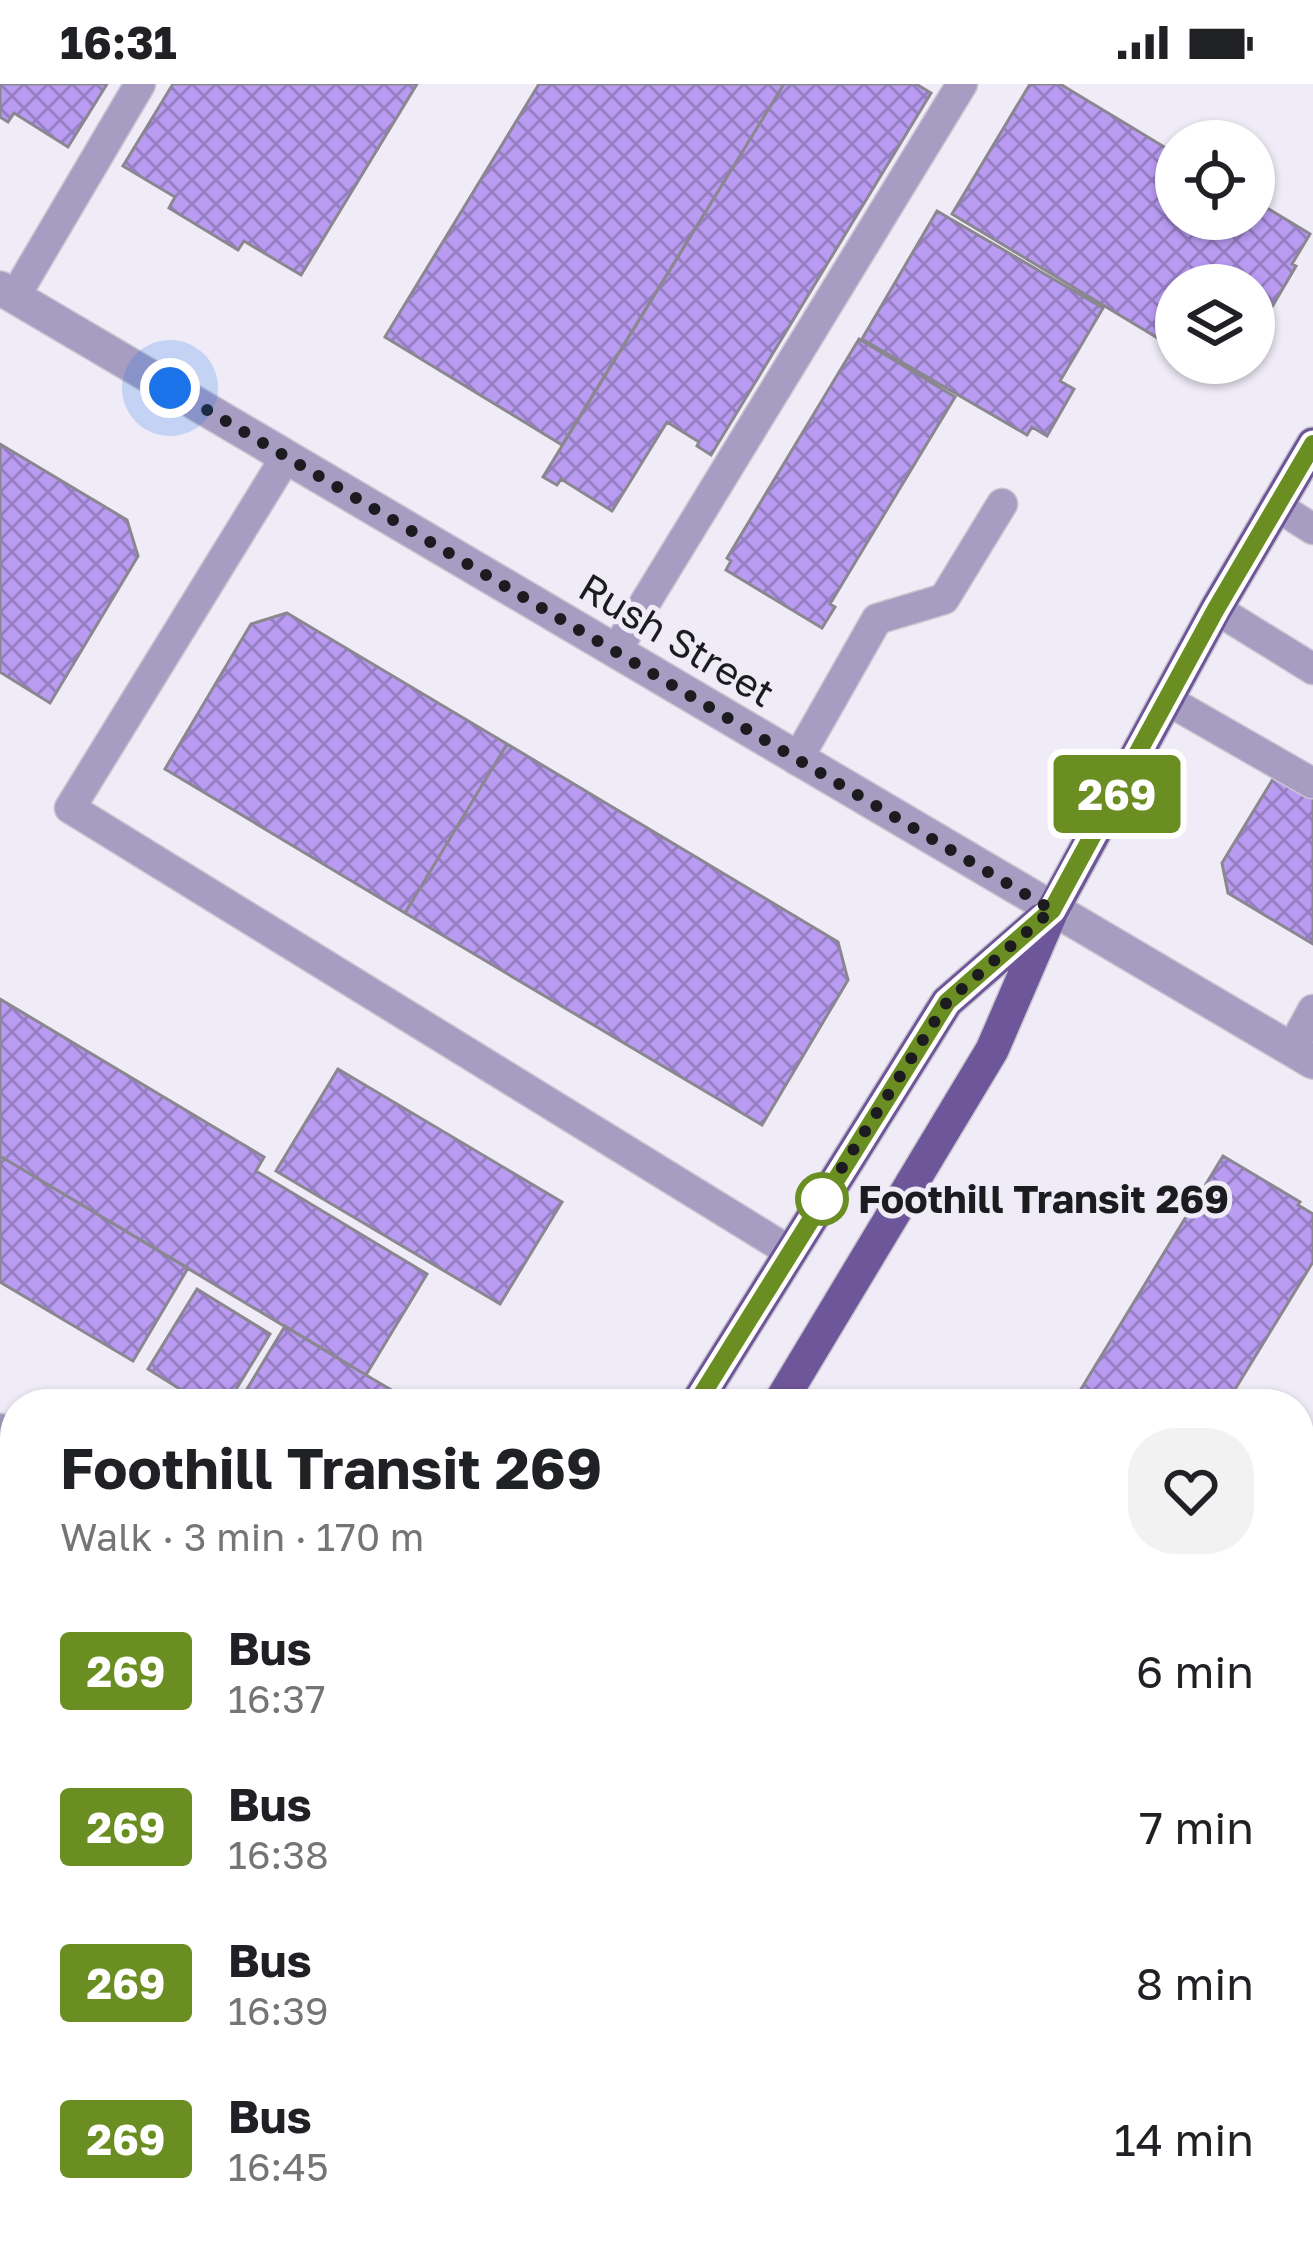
<!DOCTYPE html>
<html lang="en">
<head>
<meta charset="utf-8">
<style>
	body { margin:0; font-family:"Golos Text",sans-serif; background:#f2f2f2; color:#202124; height:100vh; display:flex; flex-direction:column; font-size:45px; white-space:nowrap }
	* { box-sizing:border-box; margin:0 }
	p { font-size:39px; color:#757577 }
	.icon { flex:none; width:66px; height:66px; fill:none; stroke:currentColor; stroke-width:2; stroke-linecap:round; stroke-linejoin:round }
	.map { position:relative; flex:1; overflow:hidden }
	.drawer { position:absolute; left:0px; top:1305px; width:1314px; height:855px; display:flex; flex-direction:column; background:#fff; border-radius:48px 48px 0 0; box-shadow:0 3px 9px #0004 }
	.drawer>* { flex:none }
	.badge { padding:0 24px; border-radius:9px; font-size:42px; line-height:78px }
	.buttons { position:absolute; left:1155px; top:36px; display:grid; gap:24px }
	.buttons a { display:grid; place-items:center; width:120px; height:120px; border-radius:50%; background:#fff; box-shadow:0 3px 9px #0004; font-size:60px }
	.you { position:absolute; width:60px; height:60px; margin:-30px; border:9px solid #fff; border-radius:50%; background:#1a73e8; box-shadow:0 0 0 18px #1a73e833 }
	.map>.badge { position:absolute; translate:-50% -50%; box-shadow:0 0 0 6px #fff }
	.round { display:grid; place-items:center; flex:none; width:126px; height:126px; border-radius:48px; background:#f2f2f2 }
	.head { display:flex; align-items:center; justify-content:space-between; height:204px; padding:0 60px }
	h1 { font-size:57px; font-weight:700; line-height:90px }
	ul { padding:0; list-style:none }
	li { display:flex; align-items:center; gap:36px; height:156px; padding:0 60px }
	li div { flex:1 }
	li b { display:block; font-size:45px }
	li em { font-style:normal }
	li .badge { min-width:132px; font-weight:700; text-align:center }
	.status { display:flex; justify-content:space-between; align-items:center; height:84px; padding:0 60px; background:#fff; direction:ltr }
	.status svg { height:33px; fill:currentColor }
	.map>svg:first-child { display:block }
</style>
</head>
<body>
<div class="status"><b>16:31</b><svg viewBox="0 0 49 12"><path d="M0 12V9h3v3zM5 12V6h3v6zM10 12V3h3v9zM15 12V0h3v12zM26 1h20v11H26zM47 4h2v5h-2z"/></svg></div>
<div class="map">
<svg width="1313" height="2158" viewBox="0 0 1313 2158">
	<defs>
		<pattern id="building-cross-hatch" width="8" height="8" patternUnits="userSpaceOnUse" patternTransform="scale(3)"><rect width="8" height="8" fill="#b99bf2"/><path d="M0 0l8 8M0 8l8-8" fill="none" stroke="#967ec3"/></pattern>
	</defs>
	<rect width="100%" height="100%" fill="#efebf7"/>
	<path fill="url(#building-cross-hatch)" stroke="#8a8791" stroke-width="3" d="M0,0H107L68,63L14,29L8,38L0,33Z
		M173,0H417L301,191L244,157L238,166L169,124L175,113L123,82Z
		M539,0H784L562,361L385,253Z
		M784,0H916L931,9L711,371L697,362L699,358L667,338L612,427L561,395L557,401L543,393Z
		M1030,0H1060L1176,70V135H1254V116L1310,150L1292,180L1296,182L1266,233L1261,231L1254,242V201H1176V265L952,130Z
		M937,127L1103,224L1060,297L1074,305L1047,352L1032,343L1027,351L862,255Z
		M859,255L955,313L830,520L835,523L822,544L726,486L731,477L727,474Z
		M1199,279H1232L1223,293Z
		M0,360L127,436L138,472L50,619L0,588Z
		M287,529L507,660L405,829L165,685L251,540Z
		M507,660L838,858L848,896L762,1041L405,829Z
		M1276,690L1313,697V860L1228,809L1222,779Z
		M0,915L264,1073L256,1087L427,1190L366,1291L0,1072Z
		M338,985L562,1118L500,1220L276,1087Z
		M0,1072L188,1184L133,1277L0,1198Z
		M1223,1072L1300,1118L1298,1121L1313,1130V1178L1226,1320H1072Z
		M197,1205L270,1250L227,1320H204L148,1285Z
		M285,1242L366,1291L415,1320H238Z
		M1313,1412V1661L1299,1653V1435Z
		M1299,1656L1313,1664V1839L1299,1862Z
		M0,1661L15,1670V1916L0,1907Z
		M1313,1850V2000L1304,2014L1299,2011V1873Z
		M0,1965L15,1974V2145H113L105,2158H0Z
		M1299,2083L1313,2092V2119L1299,2142Z
		M570,2145H841L862,2158H562Z
		M841,2145H914L906,2158L882,2147L875,2158H862Z
		M1249,2145H1297L1289,2158H1270Z"/>
	<g fill="none" stroke-linecap="round" stroke-linejoin="round">
		<defs>
			<path id="service" d="M15,212L140,0
				M286,373L70,724L789,1167
				M1275,421L1313,445
				M1216,525L1313,585
				M615,568L962,0
				M1169,617L1312,699
				M797,676L877,535L944,515L1002,420
				M1291,966L1313,926
				M0,1345L15,1353"/>
			<path id="tertiary" d="M0,204L1313,978"/>
			<path id="primary" d="M696,1320L947,918L1041,836
				M779,1320L992,966L1052,827L1216,525L1313,360
				M190,2158L198,2145
				M277,2158L284,2145"/>
		</defs>
		<use href="#service" stroke="#c9c6d0" stroke-width="33"/>
		<use href="#tertiary" stroke="#c9c6d0" stroke-width="36"/>
		<use href="#primary" stroke="#c9c6d0" stroke-width="36"/>
		<use href="#service" stroke="#a79cc2" stroke-width="30"/>
		<use href="#tertiary" stroke="#a79cc2" stroke-width="33"/>
		<use href="#primary" stroke="#6e569a" stroke-width="33"/>
	</g>
	<g fill="none" stroke-linecap="round" stroke-linejoin="round">
		<defs>
			<path id="line" d="M696,1320L947,918L1052,826L1216,525L1313,360"/>
		</defs>
		<use href="#line" stroke="#fff" stroke-width="27"/>
		<use href="#line" stroke="#6b8e23" stroke-width="18"/>
		<path stroke="#1c1b1f" stroke-width="12" stroke-dasharray="0 21.6" d="M170,304L1052,826L947,918L812,1131L822,1115"/>
	</g>
	<circle fill="#fff" stroke="#6b8e23" stroke-width="6" cx="822" cy="1115" r="24"/>
	<g text-anchor="middle" stroke-width="10" stroke-linejoin="round" paint-order="stroke">
		<g font-size="39" fill="#1c1b1f" stroke="#efebf7">
			<text transform="translate(677 556) rotate(31)" y="14">Rush Street</text>
		</g>
		<g font-size="39" font-weight="bold" fill="#1c1b1f" stroke="#efebf7" text-anchor="start">
			<text x="858" y="1129">Foothill Transit 269</text>
		</g>
	</g>
</svg>
<div class="buttons">
<a><svg class="icon" aria-label="locate" viewBox="0 0 24 24"><circle cx="12" cy="12" r="6"/><path d="M12 2v4M12 18v4M2 12h4M18 12h4"/></svg></a>
<a><svg class="icon" aria-label="layers" viewBox="0 0 24 24"><path d="M12 4l9 5-9 5-9-5zM3 14l9 5 9-5"/></svg></a>
</div>
<div class="you" style="left:170px;top:304px"></div>
<b class="badge" style="left:1117px;top:710px;background:#6b8e23;color:#fff">269</b>
<section class="drawer">
<div class="head"><div><h1>Foothill Transit 269</h1><p>Walk · 3 min · 170 m</p></div><a class="round"><svg class="icon" aria-label="heart" viewBox="0 0 24 24"><path d="M12 20l-8-8c-3-5 5-10 8-4 3-6 11-1 8 4z"/></svg></a></div>
<ul>
<li><span class="badge" style="background:#6b8e23;color:#fff">269</span><div><b>Bus</b><p>16:37</p></div><em>6 min</em></li>
<li><span class="badge" style="background:#6b8e23;color:#fff">269</span><div><b>Bus</b><p>16:38</p></div><em>7 min</em></li>
<li><span class="badge" style="background:#6b8e23;color:#fff">269</span><div><b>Bus</b><p>16:39</p></div><em>8 min</em></li>
<li><span class="badge" style="background:#6b8e23;color:#fff">269</span><div><b>Bus</b><p>16:45</p></div><em>14 min</em></li>
</ul>
</section>
</div>
</body>
</html>
